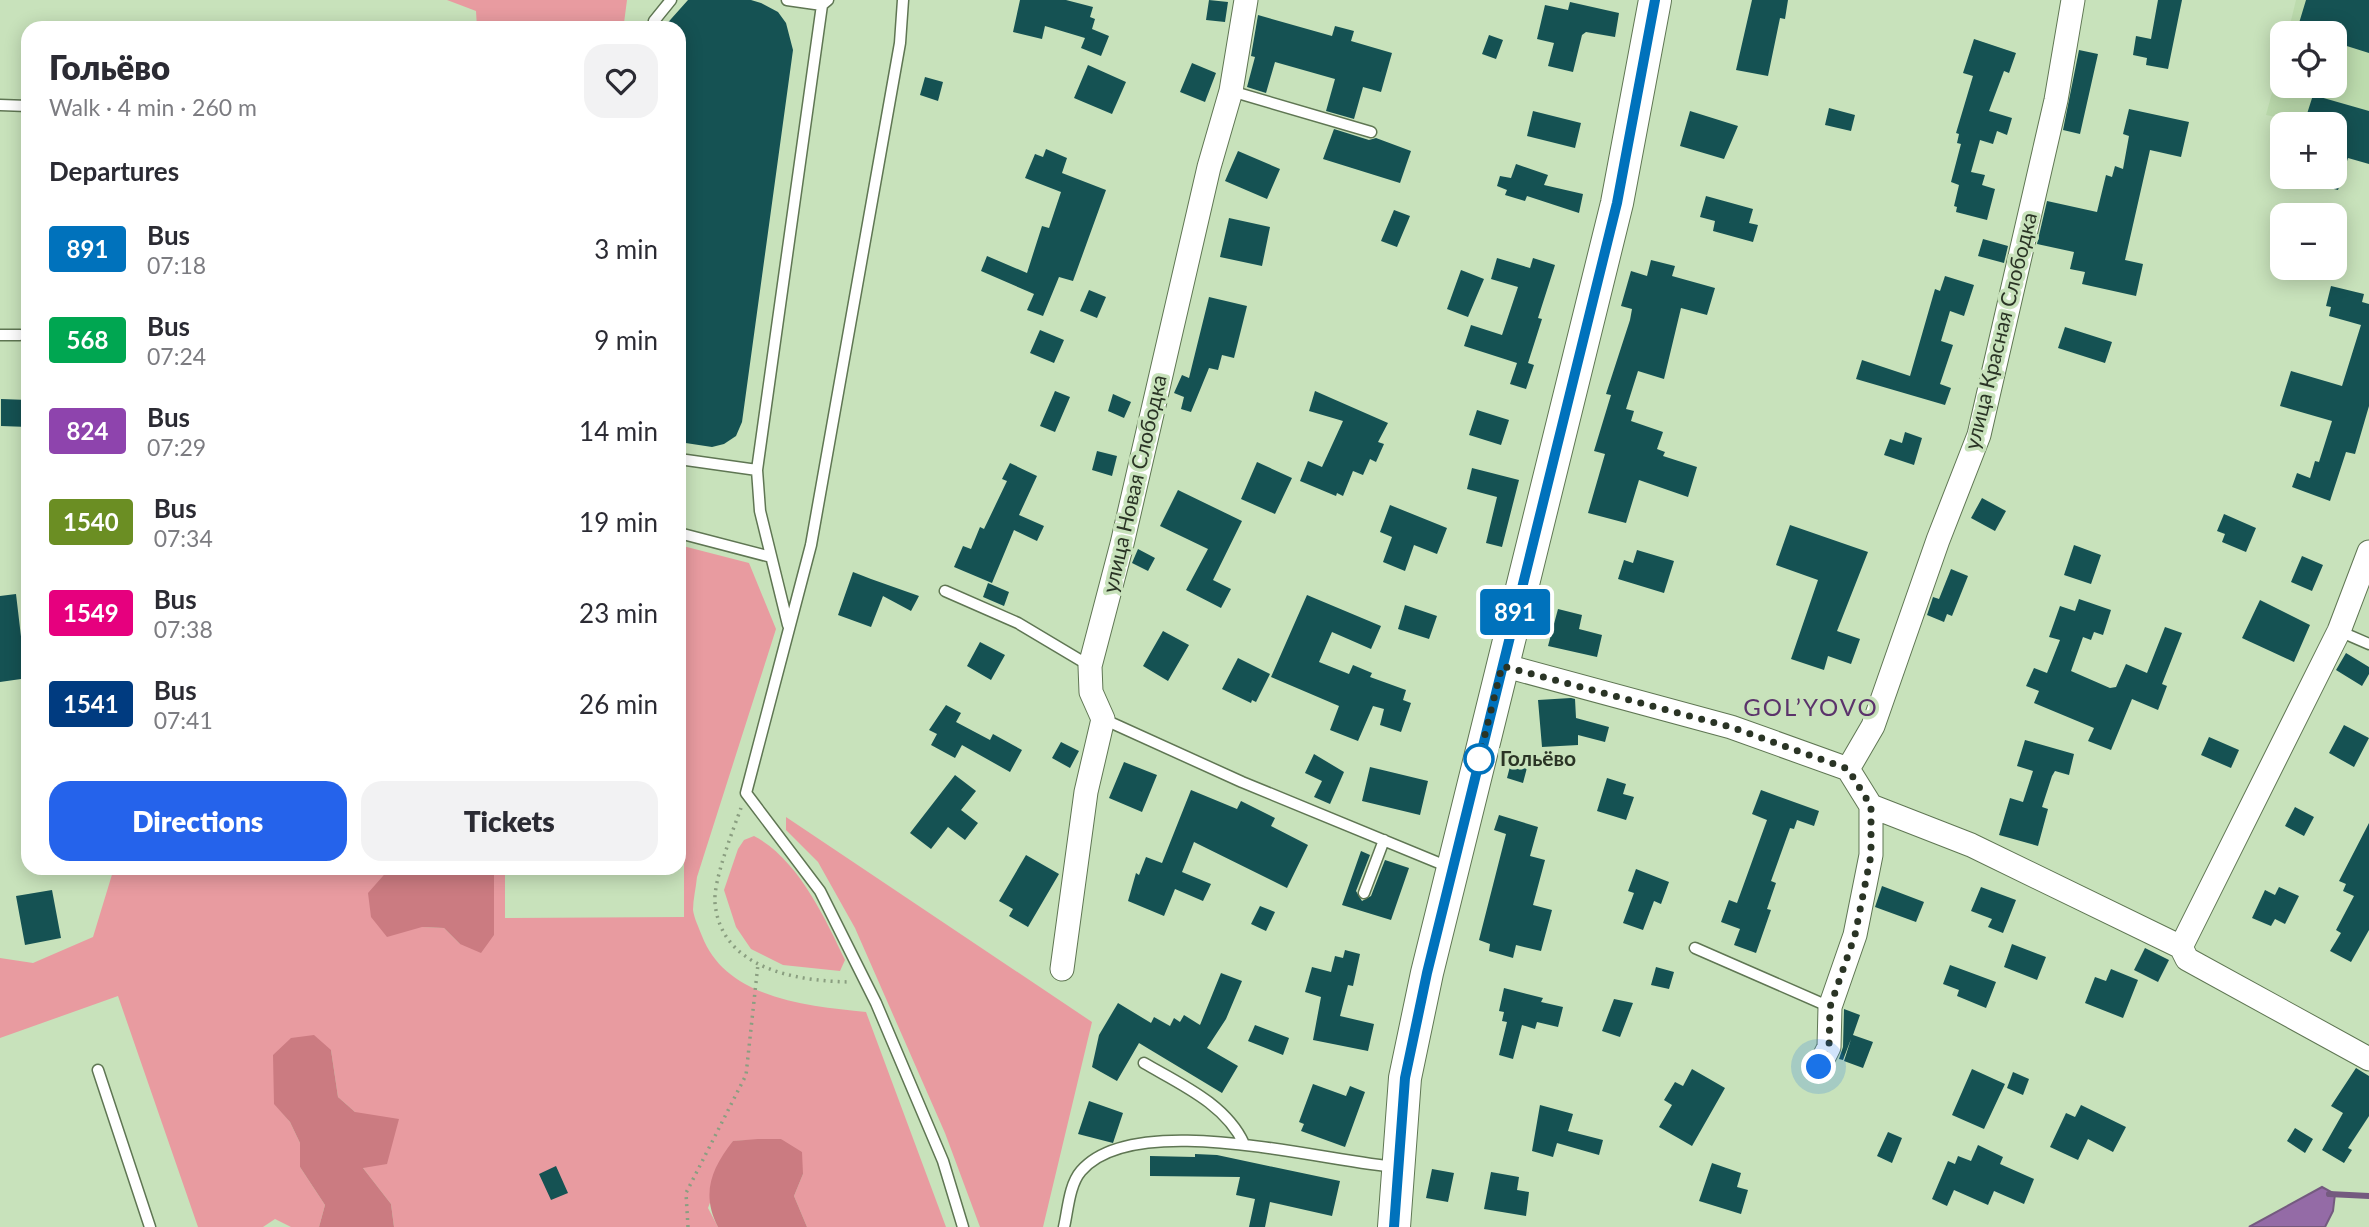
<!DOCTYPE html>
<html lang="en">
<head>
<meta charset="utf-8">
<style>
	body { margin:0; font-family:Lato,sans-serif; background:#f2f2f3; color:#2b2b33; height:100vh; display:flex; flex-direction:column; font-size:26px; white-space:nowrap }
	* { box-sizing:border-box; margin:0 }
	p { font-size:23px; color:#7c7c81 }
	.icon { flex:none; width:38px; height:38px; fill:none; stroke:currentColor; stroke-width:2; stroke-linecap:round; stroke-linejoin:round }
	.map { position:relative; flex:1; overflow:hidden }
	.sheet { position:absolute; left:21px; top:21px; width:665px; height:854px; display:flex; flex-direction:column; background:#fff; border-radius:21px; box-shadow:0 4px 18px #0003 }
	.sheet>* { flex:none }
	.badge { padding:0 14px; border-radius:5px; font-size:24px; line-height:46px }
	.controls { position:absolute; left:2270px; top:21px; display:grid; gap:14px }
	.controls a { display:grid; place-items:center; width:77px; height:77px; border-radius:14px; background:#fff; box-shadow:0 4px 18px #0003; font-size:35px }
	.you { position:absolute; width:35px; height:35px; margin:-18px; border:5px solid #fff; border-radius:50%; background:#1a73e8; box-shadow:0 0 0 10px #1a73e833 }
	.map>.badge { position:absolute; translate:-50% -50%; box-shadow:0 0 0 4px #fff }
	h2 { padding:0 28px; font-size:26px; line-height:63px }
	.round { display:grid; place-items:center; flex:none; width:74px; height:74px; border-radius:21px; background:#f2f2f3 }
	.overview { display:flex; align-items:center; justify-content:space-between; height:119px; padding:0 28px }
	h1 { font-size:33px; font-weight:800; line-height:52px }
	.button { display:flex; gap:14px; margin-top:auto; padding:14px 28px }
	.button a { flex:1; height:80px; border-radius:21px; background:#2563eb; color:#fff; font-size:28px; font-weight:800; line-height:80px; text-align:center }
	.button a+a { background:#f2f2f3; color:#2b2b33 }
	ul { padding:0; list-style:none }
	li { display:flex; align-items:center; gap:21px; height:91px; padding:0 28px }
	li div { flex:1 }
	li b { display:block; font-size:26px }
	li em { font-style:normal }
	li .badge { min-width:77px; font-weight:700; text-align:center }
	.map>svg:first-child { display:block }
</style>
</head>
<body>
<div class="map">
<svg width="2369" height="1227" viewBox="0 0 2369 1227">
	<rect width="100%" height="100%" fill="#c8e2bb"/>
	<path fill="#bcdbad" d="M2296,0H2369V141L2334,124H2307L2266,115L2282,56V86H2334V33H2288Z"/>
	<path fill="#e89ba0" d="M447,0H627L624,23L617,28H477L476,11Z
		M679,545L749,563L776,629L697,877C696,888 693,899 693,910C694,918 699,928 702,936C726,999 808,1006 866,1012L946,1227H807L794,1196L803,1174L781,1139L733,1141L708,1208L718,1227H394L391,1204L363,1168L355,1112L338,1097L331,1050L274,1103L290,1122L300,1143V1167L325,1205L319,1227H291L275,1219L263,1227H198L118,996L0,1038V958L33,963L93,937L114,868H390L384,873L422,927L444,928L460,944L494,935V868H505V918L684,917V710H679Z
		M786,817L1092,1022L1043,1227H980L945,1133L855,928L818,862L786,830Z
		M754,836C798,859 825,918 845,960L840,971L783,965L751,949L736,927L724,890L738,849L744,840Z"/>
	<path fill="#cb7b81" d="M390,868H494V935L481,953L460,944L444,928L422,927L387,937L371,917L368,893Z
		M314,1035L331,1050L338,1097L355,1112L399,1119L387,1164L363,1168L391,1204L394,1227H319L325,1205L300,1167V1143L290,1122L274,1104L273,1055L291,1038Z
		M758,1139H781L802,1152L803,1174L794,1196L807,1227H718C701,1194 711,1169 733,1141Z"/>
	<path fill="#946ba6" stroke="#745a7f" stroke-width="2" d="M2322,1187L2335,1194L2333,1211L2325,1227H2249Z"/>
	<g fill="none" stroke-linecap="round" stroke-linejoin="round">
		<path stroke="#745a7f" stroke-width="6" d="M2329,1194L2369,1196"/>
	</g>
	<path fill="#155253" d="M688,0H751L761,3L778,12L786,23L793,50L742,422L736,436L724,444L712,447L679,442V28H663Z
		M1020,0H1066L1093,7L1090,17L1095,19L1092,29L1109,36L1101,56L1081,48L1085,38L1045,26L1042,39L1013,32Z
		M1209,0L1228,2L1225,22L1206,20Z
		M1752,0H1788L1785,19L1780,18L1768,76L1736,70Z
		M2158,0H2182L2168,69L2146,65L2147,58L2133,55L2136,36L2151,39Z
		M2306,0H2369V53L2334,42V33H2296Z
		M1570,2L1619,13L1615,37L1586,32L1582,35L1573,72L1548,66L1554,43L1537,39L1545,5L1568,10Z
		M1258,15L1332,36L1335,26L1354,31L1351,41L1392,53L1381,92L1363,87L1354,119L1326,111L1335,79L1275,62L1266,93L1247,87L1255,57L1251,56Z
		M1489,35L1503,40L1496,59L1482,54Z
		M1974,39L2016,53L2009,73L2004,71L1989,111L2012,118L2007,135L1997,131L1993,144L1980,140L1971,172L1985,175L1982,185L1995,189L1987,220L1956,212L1957,207L1954,206L1959,185L1951,182L1961,144L1957,143L1959,134L1956,133L1973,76L1963,73Z
		M2079,50L2098,54L2080,134L2063,130Z
		M1192,63L1216,73L1205,102L1180,92Z
		M1088,65L1126,82L1112,114L1074,98Z
		M925,77L943,82L938,101L920,95Z
		M2313,95L2369,111V164L2348,158L2338,190L2334,189V124L2306,117Z
		M1829,108L1855,115L1851,131L1825,125Z
		M2129,109L2189,122L2181,157L2150,150L2125,260L2143,264L2136,296L2082,284L2085,272L2070,269L2074,252L2037,244L2047,201L2097,212L2106,175L2112,177L2115,166L2123,169L2129,136L2123,134Z
		M1533,111L1581,123L1575,148L1527,136Z
		M1690,111L1738,126L1724,159L1680,146Z
		M1334,129L1369,140L1376,138L1411,151L1400,183L1323,159Z
		M1046,149L1067,158L1062,173L1106,190L1073,281L1059,277L1043,316L1027,310L1034,294L981,271L987,256L1027,273L1042,226L1049,228L1061,192L1025,178L1035,154L1043,157Z
		M1238,151L1280,169L1267,199L1225,181Z
		M1516,164L1548,175L1544,185L1583,194L1579,213L1527,196L1525,201L1505,195L1507,190L1497,186L1500,176L1511,178Z
		M1706,196L1753,209L1749,223L1758,225L1753,242L1713,231L1715,221L1700,217Z
		M1394,210L1410,216L1397,247L1381,241Z
		M1229,218L1270,227L1262,266L1220,257Z
		M1983,239L2008,246L2004,263L1978,256Z
		M1497,258L1530,268L1533,258L1555,265L1538,318L1542,319L1528,363L1534,365L1526,389L1510,384L1517,363L1464,346L1471,325L1502,335L1518,287L1491,279Z
		M1651,260L1675,266L1672,276L1715,288L1707,315L1681,308L1664,379L1638,371L1626,409L1634,411L1631,421L1663,432L1657,449L1665,452L1663,456L1697,467L1688,497L1639,480L1626,523L1588,513L1605,454L1594,451L1611,395L1606,394L1630,320L1632,309L1621,306L1631,271L1647,276Z
		M1461,270L1484,279L1468,317L1447,309Z
		M1945,276L1974,285L1964,316L1950,311L1941,341L1953,345L1940,384L1951,388L1945,405L1856,379L1862,360L1910,376L1935,289L1940,291Z
		M2331,286L2364,294L2362,302L2369,304V406L2355,454L2346,452L2330,501L2292,487L2297,473L2310,478L2315,461L2319,462L2332,421L2280,406L2291,371L2342,386L2361,325L2329,316L2331,307L2326,306Z
		M1089,290L1106,297L1097,318L1080,311Z
		M1209,297L1247,306L1234,358L1222,355L1218,370L1209,368L1191,412L1181,409L1184,397L1174,393L1182,375L1189,378Z
		M2065,327L2112,342L2105,363L2058,348Z
		M1040,330L1064,340L1054,363L1030,353Z
		M1055,391L1070,397L1055,432L1040,426Z
		M1315,391L1388,423L1378,442L1384,444L1376,462L1370,459L1363,475L1353,471L1343,496L1337,493L1336,496L1300,481L1308,461L1322,467L1343,421L1309,411Z
		M1113,394L1131,402L1124,418L1108,411Z
		M1,399L28,400V427L1,426Z
		M1477,410L1509,420L1501,445L1469,435Z
		M1905,432L1922,438L1914,465L1884,455L1890,439L1902,443Z
		M1097,451L1117,456L1112,476L1092,470Z
		M1257,462L1292,478L1275,514L1241,499Z
		M1010,463L1037,476L1019,515L1044,526L1037,541L1014,530L992,583L954,567L963,546L971,549L980,527L984,529L1007,481L1002,479Z
		M1472,468L1519,480L1502,547L1486,543L1497,497L1467,489Z
		M1178,490L1242,521L1213,580L1231,589L1221,608L1186,590L1208,549L1160,526Z
		M1982,498L2006,511L1995,531L1971,518Z
		M1390,505L1447,528L1437,554L1414,545L1405,571L1383,562L1392,537L1380,532Z
		M2224,514L2256,528L2246,552L2222,542L2225,534L2217,531Z
		M1790,525L1868,552L1837,631L1860,639L1851,664L1828,656L1824,670L1791,659L1818,580L1776,565Z
		M2074,545L2101,555L2091,584L2064,575Z
		M1138,549L1155,558L1148,571L1132,563Z
		M1637,550L1674,561L1664,593L1618,579L1624,560L1633,563Z
		M2302,556L2323,565L2312,591L2291,582Z
		M1951,569L1968,576L1952,616L1947,614L1944,622L1927,615L1933,597L1939,599Z
		M853,572L871,579L919,596L911,611L883,596L871,627L838,615Z
		M988,583L1009,592L1004,606L983,597Z
		M16,594L22,645L28,644V678L0,682V596Z
		M1307,595L1381,626L1371,649L1332,632L1319,662L1349,674L1353,665L1372,673L1370,677L1406,690L1403,700L1411,703L1401,732L1380,725L1384,709L1373,706L1358,741L1330,730L1339,706L1271,677Z
		M2079,599L2111,610L2103,635L2094,632L2091,640L2083,637L2071,671L2110,688L2116,687L2126,664L2147,673L2165,627L2182,633L2162,684L2167,686L2158,710L2132,699L2111,750L2088,741L2094,728L2034,703L2039,691L2026,686L2034,668L2047,673L2060,640L2049,637L2060,606L2075,611Z
		M2260,600L2310,625L2294,662L2242,638Z
		M1405,605L1437,616L1429,639L1398,629Z
		M1558,609L1582,615L1579,629L1602,635L1597,657L1548,646Z
		M1163,631L1189,645L1168,681L1143,666Z
		M980,642L1005,655L991,680L967,666Z
		M2346,653L2369,667V674L2362,686L2336,670Z
		M1238,658L1270,674L1256,702L1252,700L1251,703L1222,689Z
		M1571,698L1575,699L1576,718L1609,727L1605,742L1578,735V745L1542,747L1538,700Z
		M946,705L961,713L956,722L990,740L993,734L1022,750L1010,772L962,745L955,758L931,745L937,734L929,730Z
		M2344,725L2369,738L2354,767L2329,753Z
		M2209,737L2239,750L2231,768L2201,755Z
		M2025,740L2074,754L2069,775L2055,771L2052,776L2042,807L2048,809L2038,846L1999,835L2010,798L2023,802L2033,771L2017,766Z
		M1061,742L1079,751L1070,768L1052,758Z
		M1314,754L1344,772L1330,804L1314,797L1322,781L1305,773Z
		M1513,755L1529,760L1523,783L1507,778Z
		M1124,762L1157,775L1142,812L1109,798Z
		M1370,767L1428,781L1420,815L1362,801Z
		M955,775L976,791L961,810L978,823L965,840L948,827L931,849L910,833Z
		M1607,778L1626,784L1623,794L1634,797L1626,820L1597,811Z
		M1191,790L1237,809L1241,801L1275,818L1271,826L1308,845L1287,888L1194,842L1182,872L1211,884L1203,901L1175,889L1164,916L1128,901L1136,873L1139,875L1146,857L1162,863Z
		M1761,790L1819,811L1814,826L1797,820L1794,829L1790,828L1771,881L1776,883L1767,909L1771,910L1756,953L1734,945L1740,929L1721,922L1729,900L1737,903L1767,820L1752,814Z
		M2295,807L2314,817L2304,836L2285,826Z
		M1499,815L1538,827L1530,856L1545,860L1533,905L1552,910L1541,951L1516,945L1513,958L1489,951L1490,944L1479,940L1506,834L1494,830Z
		M2369,823V930L2351,962L2330,951L2341,933L2336,930L2354,896L2343,891L2346,884L2339,881Z
		M1361,851L1370,855L1356,891L1362,901L1371,896L1385,860L1409,868L1391,920L1342,905Z
		M1026,855L1059,874L1028,927L1009,916L1013,909L999,901Z
		M1636,869L1669,882L1661,904L1654,901L1643,930L1623,923L1634,893L1628,891Z
		M1882,886L1924,902L1916,922L1875,907Z
		M1981,887L2016,900L2003,933L1988,927L1992,919L1971,911Z
		M2279,887L2299,896L2285,924L2275,919L2271,926L2252,918L2265,890L2275,895Z
		M52,890L61,938L25,945L16,896Z
		M1260,906L1275,912L1266,931L1251,924Z
		M2012,944L2046,957L2037,980L2004,967Z
		M2145,948L2169,960L2158,982L2134,970Z
		M1345,950L1360,954L1353,986L1348,985L1340,1016L1374,1024L1368,1051L1313,1040L1321,997L1305,992L1312,967L1331,972L1335,956L1343,958Z
		M1950,965L1996,982L1986,1008L1957,996L1959,990L1943,984Z
		M1656,967L1674,972L1669,989L1651,985Z
		M2111,969L2138,980L2123,1018L2085,1003L2095,977L2106,981Z
		M1221,973L1242,981L1226,1019L1207,1048L1238,1066L1222,1093L1139,1043L1117,1081L1092,1067L1099,1035L1118,1003L1151,1023L1154,1017L1170,1026L1174,1018L1180,1022L1184,1015L1200,1025Z
		M1504,988L1543,998L1541,1002L1563,1007L1558,1027L1537,1022L1535,1029L1522,1025L1513,1059L1499,1055L1507,1022L1502,1021L1504,1012L1499,1011Z
		M1614,999L1633,1003L1620,1037L1602,1031Z
		M1844,1009L1860,1015L1853,1035L1873,1042L1863,1068L1844,1061L1851,1039L1843,1060L1839,1059L1843,1047Z
		M1255,1025L1289,1038L1283,1055L1248,1041Z
		M2356,1068L2369,1076V1116L2348,1148L2352,1150L2344,1163L2322,1150L2343,1113L2331,1106Z
		M1692,1069L1725,1088L1692,1146L1659,1127L1672,1105L1664,1100L1675,1082L1683,1086Z
		M1972,1069L2005,1084L1984,1129L1952,1115Z
		M2013,1072L2029,1079L2023,1095L2007,1088Z
		M1313,1084L1346,1096L1350,1086L1365,1092L1345,1147L1301,1131L1304,1124L1299,1122Z
		M1089,1101L1123,1113L1113,1143L1078,1134Z
		M1540,1105L1573,1114L1568,1131L1603,1140L1599,1155L1557,1143L1553,1157L1532,1151Z
		M2081,1105L2126,1127L2113,1152L2088,1139L2078,1160L2050,1147L2066,1113L2075,1117Z
		M2295,1128L2313,1139L2305,1153L2287,1141Z
		M1888,1132L1902,1138L1892,1163L1877,1156Z
		M1978,1145L2003,1157L2000,1164L2034,1179L2024,1204L1994,1191L1988,1205L1954,1190L1947,1206L1932,1199L1948,1161L1955,1164L1958,1156L1971,1161Z
		M1195,1154L1217,1155L1340,1181L1332,1216L1270,1202L1265,1227H1249L1255,1199L1236,1195L1240,1177L1150,1176V1156L1195,1157Z
		M1712,1163L1741,1173L1737,1187L1748,1190L1741,1214L1699,1201Z
		M556,1166L568,1193L551,1200L539,1174Z
		M1432,1169L1454,1173L1448,1202L1426,1198Z
		M1491,1172L1519,1177L1517,1190L1529,1192L1526,1216L1484,1209Z"/>
	<g fill="none" stroke-linecap="round" stroke-linejoin="round">
		<defs>
			<path id="service" d="M787,0L822,5
				M903,0L900,43L811,545L746,793L820,891L876,1003L943,1161L963,1227
				M653,28L654,21L671,0
				M1231,91L1371,132
				M0,105L28,106
				M0,335H20
				M679,459L757,470
				M679,533L771,557
				M945,591L1018,623L1090,666
				M788,625L760,511L757,470L822,5L828,0
				M2339,631L2369,644
				M1103,719L1242,782L1451,868
				M1364,893L1384,840
				M1695,948L1830,1007
				M1144,1063C1180,1084 1226,1104 1244,1144
				M98,1070L150,1227
				M1064,1227C1068,1210 1069,1185 1081,1171C1135,1108 1324,1162 1397,1167"/>
			<path id="minor" d="M1502,665L1731,727L1848,769
				M1871,806L1971,845L2181,947L2187,959L2369,1059
				M2181,947L2339,631L2369,552
				M1062,969L1086,792L1103,719L1091,692L1090,666L1122,544L1209,167L1231,91L1246,0
				M1819,1067L1829,1047L1830,1007L1855,935L1871,855V806L1848,769L1873,726L1938,540L1979,435L2056,100L2073,0"/>
			<path id="secondary" d="M1394,1227L1405,1078L1427,973L1617,203L1655,0"/>
		</defs>
		<use href="#service" stroke="#5f7653" stroke-width="13"/>
		<use href="#minor" stroke="#5f7653" stroke-width="25"/>
		<use href="#secondary" stroke="#5f7653" stroke-width="34"/>
		<path stroke="#8a9e80" stroke-width="3.5" stroke-dasharray="2 5" stroke-linecap="butt" d="M741,808C733,830 713,881 715,903C721,969 796,981 850,982
			M688,1227L686,1193L746,1075L758,964"/>
		<use href="#service" stroke="#fff" stroke-width="10"/>
		<use href="#minor" stroke="#fff" stroke-width="23"/>
		<use href="#secondary" stroke="#fff" stroke-width="32"/>
	</g>
	<g fill="none" stroke-linecap="round" stroke-linejoin="round">
		<defs>
			<path id="line" d="M1394,1227L1405,1078L1427,973L1617,203L1655,0"/>
		</defs>
		<use href="#line" stroke="#fff" stroke-width="16"/>
		<use href="#line" stroke="#0072bc" stroke-width="10"/>
		<path stroke="#2a3425" stroke-width="7" stroke-dasharray="0 12.6" d="M1479,759L1502,666L1731,727L1848,769L1871,806V855L1855,935L1830,1007L1829,1047L1819,1067"/>
	</g>
	<circle fill="#fff" stroke="#0072bc" stroke-width="3.5" cx="1479" cy="759" r="14"/>
	<g text-anchor="middle" stroke-width="7" stroke-linejoin="round" paint-order="stroke">
		<g font-size="21" fill="#2a3425" stroke="#c8e2bb">
			<text transform="translate(2001 331) rotate(-76)" y="7">улица Красная Слободка</text>
			<text transform="translate(1135 484) rotate(-77)" y="7">улица Новая Слободка</text>
		</g>
		<g font-size="21" font-weight="bold" fill="#2a3425" stroke="#c8e2bb" text-anchor="start">
			<text x="1500" y="766">Гольёво</text>
		</g>
		<g font-size="24" letter-spacing="2" fill="#5b336b" stroke="#c8e2bb">
			<text x="1811" y="716">GOL’YOVO</text>
		</g>
	</g>
</svg>
<div class="controls">
<a><svg class="icon" aria-label="locate" viewBox="0 0 24 24"><circle cx="12" cy="12" r="6"/><path d="M12 2v4M12 18v4M2 12h4M18 12h4"/></svg></a>
<a>+</a>
<a>−</a>
</div>
<div class="you" style="left:1819px;top:1067px"></div>
<b class="badge" style="left:1515px;top:612px;background:#0072bc;color:#fff">891</b>
<section class="sheet">
<div class="overview"><div><h1>Гольёво</h1><p>Walk · 4 min · 260 m</p></div><a class="round"><svg class="icon" aria-label="heart" viewBox="0 0 24 24"><path d="M12 20l-8-8c-3-5 5-10 8-4 3-6 11-1 8 4z"/></svg></a></div>
<h2>Departures</h2>
<ul>
<li><span class="badge" style="background:#0072bc;color:#fff">891</span><div><b>Bus</b><p>07:18</p></div><em>3 min</em></li>
<li><span class="badge" style="background:#00a651;color:#fff">568</span><div><b>Bus</b><p>07:24</p></div><em>9 min</em></li>
<li><span class="badge" style="background:#8e44ad;color:#fff">824</span><div><b>Bus</b><p>07:29</p></div><em>14 min</em></li>
<li><span class="badge" style="background:#6b8e23;color:#fff">1540</span><div><b>Bus</b><p>07:34</p></div><em>19 min</em></li>
<li><span class="badge" style="background:#e6007e;color:#fff">1549</span><div><b>Bus</b><p>07:38</p></div><em>23 min</em></li>
<li><span class="badge" style="background:#003b80;color:#fff">1541</span><div><b>Bus</b><p>07:41</p></div><em>26 min</em></li>
</ul>
<div class="button"><a>Directions</a><a>Tickets</a></div>
</section>
</div>
</body>
</html>
